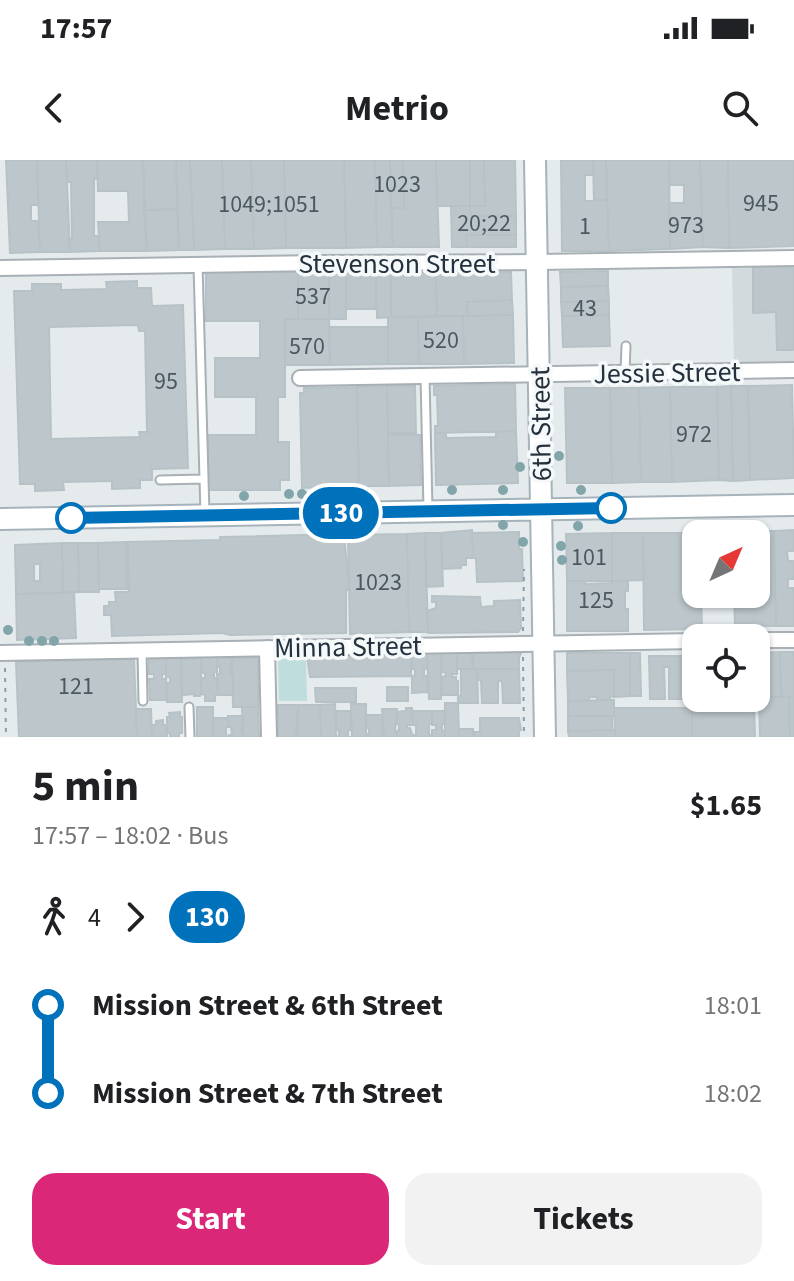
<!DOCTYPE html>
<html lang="en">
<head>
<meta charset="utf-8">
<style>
	body { margin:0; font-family:"Source Sans 3",sans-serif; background:#f2f2f2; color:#202124; height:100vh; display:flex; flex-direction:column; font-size:30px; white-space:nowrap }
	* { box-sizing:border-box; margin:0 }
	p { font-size:26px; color:#757577 }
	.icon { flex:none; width:44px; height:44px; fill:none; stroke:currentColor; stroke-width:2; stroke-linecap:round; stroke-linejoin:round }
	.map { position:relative; height:577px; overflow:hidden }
	.drawer { display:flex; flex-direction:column; background:#fff; flex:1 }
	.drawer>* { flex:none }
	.badge { padding:0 16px; border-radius:26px; font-size:28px; line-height:52px }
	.needle { width:52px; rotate:44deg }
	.tools { position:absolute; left:682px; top:360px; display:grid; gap:16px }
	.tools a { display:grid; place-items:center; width:88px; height:88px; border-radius:16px; background:#fff; box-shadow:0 2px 6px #0004; font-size:40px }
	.map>.badge { position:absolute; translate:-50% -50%; box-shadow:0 0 0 4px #fff }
	.legs { display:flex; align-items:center; gap:12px; height:88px; padding:0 32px; font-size:26px }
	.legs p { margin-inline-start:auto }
	.summary { display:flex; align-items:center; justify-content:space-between; height:136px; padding:0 32px }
	h1 { font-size:44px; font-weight:700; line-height:60px }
	.primary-button { display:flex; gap:16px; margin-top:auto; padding:16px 32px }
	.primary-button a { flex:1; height:92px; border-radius:24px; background:#db2777; color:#fff; font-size:32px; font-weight:700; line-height:92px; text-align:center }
	.primary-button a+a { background:#f2f2f2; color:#202124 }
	ul { padding:0 32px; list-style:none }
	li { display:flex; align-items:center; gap:28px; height:88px; font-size:30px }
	li i { display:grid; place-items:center; width:12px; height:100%; margin:0 10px; background:currentColor }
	li i::after { content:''; width:20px; height:20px; margin:-10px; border:6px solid; border-radius:50%; background:#fff }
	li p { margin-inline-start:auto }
	li:first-child i { background:linear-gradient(#0000 50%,currentColor 0) }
	li:last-child i { background:linear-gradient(currentColor 50%,#0000 0) }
	.status { display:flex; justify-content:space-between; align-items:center; height:56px; padding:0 40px; background:#fff; direction:ltr }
	.status svg { height:22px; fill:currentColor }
	header { display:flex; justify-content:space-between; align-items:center; height:104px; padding:0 32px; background:#fff; font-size:36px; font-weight:700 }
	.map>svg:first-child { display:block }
</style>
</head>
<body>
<div class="status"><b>17:57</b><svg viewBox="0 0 49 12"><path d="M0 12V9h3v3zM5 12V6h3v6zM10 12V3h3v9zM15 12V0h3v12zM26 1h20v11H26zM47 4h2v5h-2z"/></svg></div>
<header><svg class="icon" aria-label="back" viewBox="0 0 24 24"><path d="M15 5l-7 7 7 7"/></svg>Metrio<svg class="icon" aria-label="search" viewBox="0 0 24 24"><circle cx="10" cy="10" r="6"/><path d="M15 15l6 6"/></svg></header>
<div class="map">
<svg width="794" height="577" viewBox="0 0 794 577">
	<rect width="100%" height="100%" fill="#e5ebed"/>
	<path fill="#d3dadd" d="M794,106V201L734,203L732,108Z"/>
	<path fill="#bfdddd" d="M306,496L307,541H279L278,497Z"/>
	<path fill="#bdc7cb" stroke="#b7c2c7" stroke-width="2" fill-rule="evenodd" d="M6,0H37L38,45H31V61H38L40,92L10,93Z
		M37,0H66L70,92H40Z
		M66,0H97L98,19H94V76H98L100,91L70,92L68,79H72L71,22H67Z
		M97,0H143L147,91H100L98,62H129L128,31H98Z
		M143,0H176L177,49L144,50Z
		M176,0H190L194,90H179Z
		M190,0H222L225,89L194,90Z
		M222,0H251L254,89H225Z
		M251,0H284L286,88L254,89Z
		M284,0H344L346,88H286Z
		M344,0H375L377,87L346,88Z
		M375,0H390L393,87H377Z
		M390,0H403L404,48H391Z
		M403,0H436L439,87H393L391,48H404Z
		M436,0H470V46H437Z
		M470,0H484L485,46H470Z
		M484,0H515L516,56H471L470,46H485Z
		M561,0H593V15H585V41L607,40L609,91H562Z
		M593,0H606L607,40H594Z
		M606,0H669L670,89L609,91Z
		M669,0H700L703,87L670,89L669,43H684V25H669Z
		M700,0H728L729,88L703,87Z
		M728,0H794V86L729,88Z
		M451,46H470L471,56H516V75H466L467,87H452Z
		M177,49L179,90L147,91L144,50Z
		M466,75H516V87H467Z
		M794,106V190H777L776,152L753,153V107Z
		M608,111V126L561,127L560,112Z
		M206,112H298V159H285V237H278V282H289V320H280V330H208V275H256V237H215V198H260V161H206Z
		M298,112L329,113V159H298Z
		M391,112L436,113L437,156L391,157Z
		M391,112V157L377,158L376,113Z
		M511,112L512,140L467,142V156H437L436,113Z
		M329,113H346V159H329Z
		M346,113H376V149H346Z
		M137,121V128H151L152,146L183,145L188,308L152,309V320H140V328L112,329V321L63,322L64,330L35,331V324H20L14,131H32V124H61V130L107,129L106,122ZM138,165L139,171H145L147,272H139L140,277L51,279L49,167Z
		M608,126L609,141L561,142V127Z
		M512,140L513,155L467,156V142Z
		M609,141V155L562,156L561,142Z
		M513,155L514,203L464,204L463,156Z
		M609,155L610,186L563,187L562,156Z
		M463,156L464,204H419L418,157Z
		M388,157H418L419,204H388Z
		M285,159H329L330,205H285Z
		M329,167H388V204L330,205Z
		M515,224L516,271L435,273V266H438L437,235H434V226Z
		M792,225L794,318L750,320L748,226Z
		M387,226H415L416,273H388Z
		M387,226L389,326H359L357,227Z
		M731,226H748L750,320L733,321Z
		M731,226L733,321L719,320L717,227Z
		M357,227L359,326L302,328L300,233H304V228Z
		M670,227H717L719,320L672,322Z
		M670,227L672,322H641L639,228Z
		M565,228H610L612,323H567Z
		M610,228H639L641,322L612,323Z
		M516,271L518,323L436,325L435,273H446V278L496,277V272Z
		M388,275H420L421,325L389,326Z
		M472,370L473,398H466V405H461V408L442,409L441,373Z
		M794,370V391H787L788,401H794V419H788V428H794V466H776L774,371Z
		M734,371H774L776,466L735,465L734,434H756V374H734Z
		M519,372V389H522L523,421L477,422L476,398H473L472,373Z
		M425,373H441L443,426L426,427Z
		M425,373L428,472H409L407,374Z
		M612,373V421H567L566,374Z
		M612,373H643L644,420L612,421Z
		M643,373H701L696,374V434H701L702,469L644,470Z
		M344,374L349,430H346V473L230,475L223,473L112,476L111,455H104V446H109V442H116L115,432H129L128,382L220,380V377Z
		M407,374L409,472L350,474L348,375Z
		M126,382L127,429H99L98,383Z
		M62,383L63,433L16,434L15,385ZM34,404H40V421H34Z
		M62,383H78L79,432L63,433Z
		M78,383H98L99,432H79Z
		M567,421H585V424L612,423V421H628V431L625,430V449H628V471H567Z
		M74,432L76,478L17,480L16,434Z
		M432,436L480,437L481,447L494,446V441L520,440L521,468L518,472L428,473L427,451L436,448V442H432Z
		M515,490H519L521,493L519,498V509H473L472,492H514Z
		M448,491L457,493V514H452V517H456V521H458V535H442V517L446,516L445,512H442L441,493Z
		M413,492L420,494V492H427V509H424V516H427V532L412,533V516H415V509H412L411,494Z
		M427,492H441V539H429Z
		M780,492L781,537H756V493Z
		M780,492H794V537H781Z
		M457,493H473V509H457Z
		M567,493H630V536L614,537V510L567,511Z
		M630,493H640L641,536H630Z
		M411,494V516L310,517L307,496Z
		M202,496H217V512H214V518H217L218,535H215V541H205V535L201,534V518H205V513H201Z
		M649,496H691V539H669V507H664L665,539H650Z
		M166,497H181L182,542H167V523H170V517H166Z
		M201,498V534L200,536H194V534L184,535L182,534L181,499Z
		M217,498H232L230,514H233V535H218L217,514H220V507H217Z
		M232,498H258V547H233Z
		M134,499L137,577H19L16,502Z
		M149,499H166V514H162V519H166L167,540H150L149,519H154V514H149Z
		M461,509H477L478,543H458V536H461Z
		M477,509H519L520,543H503L502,521H498V543H482L481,520H478Z
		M614,510V537L610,536V540H597V537H589V541H568L567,511Z
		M387,527H408V541H387Z
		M315,528H356V542H316Z
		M759,537H789L790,577H760Z
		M789,537H794V577H790Z
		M614,540V556H568V541Z
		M445,543H458L459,577H445Z
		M335,544L336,577H321L320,545Z
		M351,544H366V577H352Z
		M278,545H298L296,577H278Z
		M298,545H320L321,577H298Z
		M692,545H754L755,577H692Z
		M197,547H213V577H197Z
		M242,547H258L259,577H243Z
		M406,548H412L413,565H407V568H410L413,577H397V571H399V564H397V552L406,551Z
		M614,548H692V577H615Z
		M136,549H151L152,577H137Z
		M382,549H397L395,572H397V577H382V573H384Z
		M336,551H351V570H348V577H352H336L339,576V570H336Z
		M412,551H432V564H429V575H432V577H413V575H416V565H413Z
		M432,551H445V564H442V571H445V577H432V570H436V565H432Z
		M180,552V557H182V573H179V577H170V573H167V557H170L169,553Z
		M366,555H382V577H366V574H369V568H366Z
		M228,556H243V568H241L243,577H229V575H232L231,567H229Z
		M568,556H612V570L568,571Z
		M213,558H228L229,567H226V576L229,577H213Z
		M480,558H519L521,570L519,571V577H474V572H480Z
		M163,560V565L166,564L167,577H152L151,565H156V561Z
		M459,569H473V577H459Z
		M615,570V577H569L568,571Z"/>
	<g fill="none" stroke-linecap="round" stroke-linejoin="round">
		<defs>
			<path id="service" d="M198,105L205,354
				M625,213L626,186
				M425,217L428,349
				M160,320L204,319
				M142,490L143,541
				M189,547L190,577"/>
			<path id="minor" d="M0,108L321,103L538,102L794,98
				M300,218L794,210
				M756,480H794
				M267,488L269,577
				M0,493L696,481"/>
			<path id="secondary" d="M535,0L545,577
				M0,359L794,345"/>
		</defs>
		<use href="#service" stroke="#a8b0b5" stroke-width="11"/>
		<use href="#minor" stroke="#a8b0b5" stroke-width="18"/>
		<use href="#secondary" stroke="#a6b3bb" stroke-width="24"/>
		<path stroke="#879eaf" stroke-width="2" stroke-dasharray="4 6" stroke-linecap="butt" d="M523,471L524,409
			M523,497L524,577
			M5,508L6,577"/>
		<use href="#service" stroke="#fff" stroke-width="7"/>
		<use href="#minor" stroke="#fff" stroke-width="14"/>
		<use href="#secondary" stroke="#fff" stroke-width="20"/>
	</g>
	<g fill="#82a5aa">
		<circle cx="559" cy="296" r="5"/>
		<circle cx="520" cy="307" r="5"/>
		<circle cx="452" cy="330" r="5"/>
		<circle cx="503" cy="330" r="5"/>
		<circle cx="581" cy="330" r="5"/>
		<circle cx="289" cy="334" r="5"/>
		<circle cx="302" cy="334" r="5"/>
		<circle cx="244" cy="336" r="5"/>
		<circle cx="503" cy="365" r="5"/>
		<circle cx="578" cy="366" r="5"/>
		<circle cx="523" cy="382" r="5"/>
		<circle cx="561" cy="386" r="5"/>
		<circle cx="562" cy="400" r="5"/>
		<circle cx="8" cy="470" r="5"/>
		<circle cx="29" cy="481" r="5"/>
		<circle cx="42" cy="481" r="5"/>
		<circle cx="54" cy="481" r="5"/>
	</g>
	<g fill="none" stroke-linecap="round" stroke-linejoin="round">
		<defs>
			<path id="line-1" d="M71,358L611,348"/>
		</defs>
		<use href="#line-1" stroke="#fff" stroke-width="18"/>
		<use href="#line-1" stroke="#0072bc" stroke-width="12"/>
	</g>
	<g fill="#fff" stroke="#0072bc" stroke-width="4">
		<circle cx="611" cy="348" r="14"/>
		<circle cx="71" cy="358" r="14"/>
	</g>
	<g text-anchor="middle" stroke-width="7" stroke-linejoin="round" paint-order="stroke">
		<g font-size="24" fill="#4b5761">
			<text x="397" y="32">1023</text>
			<text x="761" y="51">945</text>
			<text x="269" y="52">1049;1051</text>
			<text x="484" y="71">20;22</text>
			<text x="686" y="73">973</text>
			<text x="585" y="74">1</text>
			<text x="313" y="144">537</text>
			<text x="585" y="156">43</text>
			<text x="441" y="188">520</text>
			<text x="307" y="194">570</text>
			<text x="166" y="229">95</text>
			<text x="694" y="282">972</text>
			<text x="589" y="405">101</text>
			<text x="378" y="430">1023</text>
			<text x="596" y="448">125</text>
			<text x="76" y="534">121</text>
		</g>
		<g font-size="28" fill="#25323e" stroke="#f5f9fa">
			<text x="397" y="113">Stevenson Street</text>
			<text transform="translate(667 212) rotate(-1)" y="10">Jessie Street</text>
			<text transform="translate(540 264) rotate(-91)" y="10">6th Street</text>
			<text transform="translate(348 486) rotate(-1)" y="10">Minna Street</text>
		</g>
	</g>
</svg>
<div class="tools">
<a><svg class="needle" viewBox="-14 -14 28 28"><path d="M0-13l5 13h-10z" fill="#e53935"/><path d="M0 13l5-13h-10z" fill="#757577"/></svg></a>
<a><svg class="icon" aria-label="locate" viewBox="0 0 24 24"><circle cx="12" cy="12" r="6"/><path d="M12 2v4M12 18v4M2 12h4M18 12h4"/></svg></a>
</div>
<b class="badge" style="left:341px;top:353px;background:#0072bc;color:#fff">130</b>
</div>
<section class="drawer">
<div class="summary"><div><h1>5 min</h1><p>17:57 – 18:02 · Bus</p></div><b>$1.65</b></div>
<div class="legs"><svg class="icon" aria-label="walk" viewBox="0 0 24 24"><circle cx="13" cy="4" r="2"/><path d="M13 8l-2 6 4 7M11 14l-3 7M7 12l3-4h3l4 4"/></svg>4<svg class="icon" aria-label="forward" viewBox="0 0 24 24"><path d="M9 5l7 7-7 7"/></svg><b class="badge" style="background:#0072bc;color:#fff">130</b></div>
<ul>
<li><i style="color:#0072bc"></i><b>Mission Street &amp; 6th Street</b><p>18:01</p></li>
<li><i style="color:#0072bc"></i><b>Mission Street &amp; 7th Street</b><p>18:02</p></li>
</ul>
<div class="primary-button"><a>Start</a><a>Tickets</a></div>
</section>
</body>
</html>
